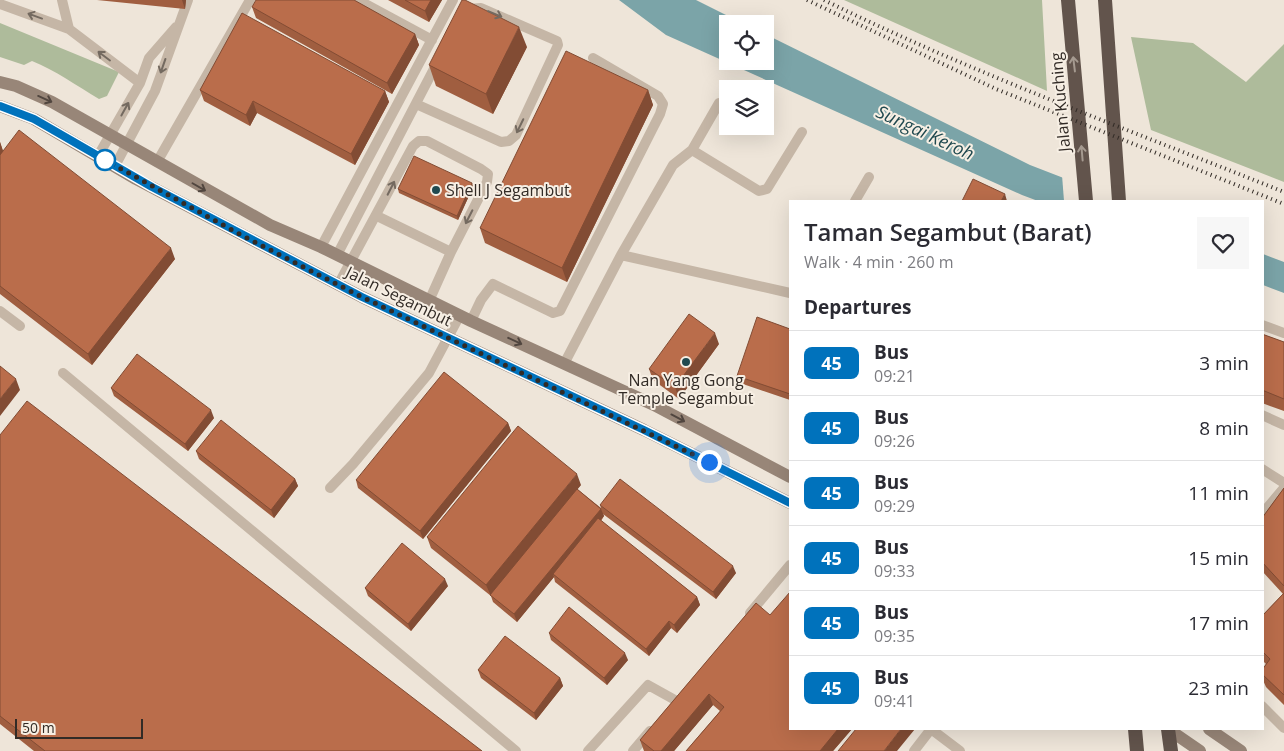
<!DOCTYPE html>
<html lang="en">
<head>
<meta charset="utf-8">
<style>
	body { margin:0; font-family:"Open Sans",sans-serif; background:#f7f7f7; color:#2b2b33; height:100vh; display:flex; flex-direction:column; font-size:19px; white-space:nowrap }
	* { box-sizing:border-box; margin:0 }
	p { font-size:16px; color:#7c7c81 }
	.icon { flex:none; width:28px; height:28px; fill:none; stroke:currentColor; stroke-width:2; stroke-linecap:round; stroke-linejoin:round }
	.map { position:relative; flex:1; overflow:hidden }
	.drawer { position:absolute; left:789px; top:200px; width:475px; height:530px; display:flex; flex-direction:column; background:#fff; border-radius:0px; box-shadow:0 5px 20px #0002 }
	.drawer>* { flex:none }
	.badge { padding:0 10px; border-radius:8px; font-size:18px; line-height:32px }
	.tools { position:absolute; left:719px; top:15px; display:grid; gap:10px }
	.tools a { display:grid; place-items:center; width:55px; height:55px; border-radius:0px; background:#fff; box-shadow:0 5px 20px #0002; font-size:25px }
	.scale { position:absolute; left:15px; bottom:12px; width:128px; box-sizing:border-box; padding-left:5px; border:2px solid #322b26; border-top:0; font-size:14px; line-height:18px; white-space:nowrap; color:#322b26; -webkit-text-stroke:4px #f7efe4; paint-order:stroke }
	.you { position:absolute; width:25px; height:25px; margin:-12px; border:4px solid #fff; border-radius:50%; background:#1a73e8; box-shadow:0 0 0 8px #1a73e833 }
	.map>.badge { position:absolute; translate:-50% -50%; box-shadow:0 0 0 2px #fff }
	h2 { padding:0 15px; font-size:19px; line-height:45px }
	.round { display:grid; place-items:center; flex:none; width:52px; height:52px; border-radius:0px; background:#f7f7f7 }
	.overview { display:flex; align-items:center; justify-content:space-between; height:85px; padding:0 15px }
	h1 { font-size:24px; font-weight:600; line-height:38px }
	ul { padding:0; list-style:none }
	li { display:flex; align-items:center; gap:15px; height:65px; padding:0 15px; border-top:1px solid #e1e1e2 }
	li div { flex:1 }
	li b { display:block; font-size:19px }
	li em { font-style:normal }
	li .badge { min-width:55px; font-weight:700; text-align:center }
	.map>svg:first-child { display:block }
</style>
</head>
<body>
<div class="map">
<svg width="1284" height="751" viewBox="0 0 1284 751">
	<rect width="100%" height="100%" fill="#eee5d9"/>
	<path fill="#aebb9b" d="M844,0H1042L1047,91Z
		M0,23L119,72L107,96L99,99C77,86 55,70 32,61L24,65L0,57Z
		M1131,37L1193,43L1246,82L1284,44V182L1151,130Z"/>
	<path fill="#7ba4a8" d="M619,0H696L744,24H728V61H765V34L1030,165L1123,201H1038L1022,195L666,35Z
		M1263,254L1284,262V293L1263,285Z"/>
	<path fill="#eee5d9" d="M1062,175L1124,199L1126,201H1064Z"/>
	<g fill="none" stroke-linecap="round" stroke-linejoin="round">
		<path stroke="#c5b6a6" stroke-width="10" d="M62,0L69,29
			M358,0L432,40
			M0,4L69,29L140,83
			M416,104L501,142L509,141L516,135L558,45L557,41L481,8L469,9
			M692,150L759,191L767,189L802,132
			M98,156L140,83L149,58L176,27
			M157,162L250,0
			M115,166L155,91L188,0
			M855,201L869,177
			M377,216L451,252
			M321,247L453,0
			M337,255L438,61
			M621,255L673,165L692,150L719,103
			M338,285L413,146L419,141H427L481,169L488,174L487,182L451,252L429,301
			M0,311L20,326
			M471,321L481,300L493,284L553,313L560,311L660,114L663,104L658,96L593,58
			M1262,325L1284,333
			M564,364L621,255L790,293
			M63,373L516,751
			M1262,415L1284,425
			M1262,469L1284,483
			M330,488L353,464L429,373L460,315
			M1262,514L1284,488
			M750,613L790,565
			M1262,706L1284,728
			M931,729L960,751
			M588,751L648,685L675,700
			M633,751L650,731
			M914,751L931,729"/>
		<path stroke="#988678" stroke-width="12" d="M0,82L16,86L52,102L270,225L321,247L471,321L654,405L790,477
			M0,106L34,119L136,179L362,297L644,430L790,503
			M1168,729L1200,751
			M1209,729L1241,751"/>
		<path stroke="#62544c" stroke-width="14" d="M1068,0L1086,201
			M1105,0L1119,201
			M1135,729L1137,751
			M1168,729L1171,751"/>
		<path stroke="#322b26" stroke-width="4" stroke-dasharray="1 4" stroke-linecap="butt" d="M807,0L996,89L1284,204
			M824,0C974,74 1130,130 1284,192"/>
	</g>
	<path fill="#a05e40" d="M97,0H186L185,9Z
		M388,0H442L429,22Z
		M252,7L415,34L419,45L392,94L256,18Z
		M527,47L493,114L436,86L429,65Z
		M200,90L385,91L389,102L355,165L257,113L250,126L204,101Z
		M648,90L653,105L567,282L485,243L480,228Z
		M0,142L3,151L175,259L92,365L0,294Z
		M472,183L473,187L458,220L399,193L398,189Z
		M790,329V400L740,383L737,376Z
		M1262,334L1284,342V411L1262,403Z
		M719,344L679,399L653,380L649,369Z
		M111,388L214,418L188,451L114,396Z
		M508,423L511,431L423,539L358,488L356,480Z
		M0,435L482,751H34L0,724Z
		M196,451L295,479L298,486L274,518L199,459Z
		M581,485L577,489L601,508L600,505L736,573L716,599L603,514L604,516L601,521L697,597L700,605L677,633L671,628L649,656L555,582L554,577L517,622L493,602L491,596L431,548L427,537Z
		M1284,488V705L1266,687L1262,678V670L1266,664L1262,660V616L1283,594L1262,571V518Z
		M448,586L411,631L368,596L365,588Z
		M756,603L790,729H852L833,751H686L720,711L713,705L674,751H644L640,740Z
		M549,633L628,660L607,685L551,640Z
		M478,670L560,678L563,686L536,720L481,678Z"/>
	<path fill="#824c34" d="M182,0H186L185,9Z
		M431,0H442L429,22L425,11Z
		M519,27L527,47L493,114L486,94Z
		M415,34L419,45L392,94L387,83Z
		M648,90L653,105L567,282L562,268Z
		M385,91L389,102L355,165L351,154Z
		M253,101L257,113L250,126L246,115Z
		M0,142L3,151L0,156Z
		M472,183L473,187L458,220L457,216Z
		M1005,194L1007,201H1001Z
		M171,248L175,259L92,365L88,354Z
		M715,333L719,344L679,399L675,387Z
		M16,379L20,390L0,416V399Z
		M211,410L214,418L188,451L185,444Z
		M508,423L511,431L423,539L420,531Z
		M577,474L581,485L491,596L486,585Z
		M295,479L298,486L274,518L271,510Z
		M601,509L604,516L555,576L553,574L554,577L517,622L514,614Z
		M733,566L736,573L716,599L713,592Z
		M445,579L448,586L411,631L408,624Z
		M697,597L700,605L677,633L674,625Z
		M669,621L671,628L649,656L646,649Z
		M625,653L628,660L607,685L604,678Z
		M560,678L563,686L536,720L534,713Z
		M709,694L713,705L674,751H661Z
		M838,729H852L833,751H820Z
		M901,729H915L897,751H884Z"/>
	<path fill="#ba6d4b" stroke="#824c34" d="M256,0H354L415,34L387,83L252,7Z
		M405,0H431L425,11Z
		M462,0H465L519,27L486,94L429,65Z
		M242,13L385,91L351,154L253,101L246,115L200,90Z
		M566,51L648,90L562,268L480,228Z
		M19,130L171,248L88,354L0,286V155Z
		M414,156L472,183L457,216L398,189Z
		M973,179L1005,194L1001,201H962Z
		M689,314L715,333L675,387L649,369Z
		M757,317L790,329V394L737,376Z
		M1262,334L1284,342V399L1262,390Z
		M137,354L211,410L185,444L111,388Z
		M0,366L16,379L0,399Z
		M444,372L508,423L420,531L356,480Z
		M27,401L482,751H45L0,716V435Z
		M221,420L295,479L271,510L196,451Z
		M518,426L577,474L486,585L427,537Z
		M620,479L733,566L713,592L600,505Z
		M1284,488V586L1262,562V518Z
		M577,489L601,509L514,614L490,595Z
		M598,518L697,597L674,625L669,621L646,649L553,574Z
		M402,543L445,579L408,624L365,588Z
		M790,592V729H838L820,751H686L724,707L709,694L661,751H654L640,740L756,603L770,615Z
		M1284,593V695L1262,674V670L1270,659L1262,651V616Z
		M569,607L625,653L604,678L549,633Z
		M505,636L560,678L534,713L478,670Z
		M856,729H901L884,751H838Z"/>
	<defs><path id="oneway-shaft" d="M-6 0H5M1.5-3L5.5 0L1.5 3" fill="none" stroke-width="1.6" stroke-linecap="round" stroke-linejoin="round" transform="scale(1.25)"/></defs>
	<g stroke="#746a60">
		<use href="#oneway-shaft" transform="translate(495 14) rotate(23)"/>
		<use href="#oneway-shaft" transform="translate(35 16) rotate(-160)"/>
		<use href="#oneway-shaft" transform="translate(104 56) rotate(-143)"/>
		<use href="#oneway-shaft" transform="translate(163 66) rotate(109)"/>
		<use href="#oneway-shaft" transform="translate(125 109) rotate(-61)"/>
		<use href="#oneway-shaft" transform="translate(520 126) rotate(116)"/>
		<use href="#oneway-shaft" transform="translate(391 188) rotate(-63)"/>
		<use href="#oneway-shaft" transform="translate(469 217) rotate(117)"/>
	</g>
	<g stroke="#a59a90">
		<use href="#oneway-shaft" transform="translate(1074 64) rotate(-97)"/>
		<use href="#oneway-shaft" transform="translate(1082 153) rotate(-95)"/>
	</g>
	<g stroke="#51463f">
		<use href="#oneway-shaft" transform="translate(45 99) rotate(24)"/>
		<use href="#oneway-shaft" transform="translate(199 187) rotate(30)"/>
		<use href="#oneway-shaft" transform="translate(515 341) rotate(25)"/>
		<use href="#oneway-shaft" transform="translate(678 418) rotate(28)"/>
	</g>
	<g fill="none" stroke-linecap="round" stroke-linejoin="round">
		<defs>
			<path id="line" d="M0,106L34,119L152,187L362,297L644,430L790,503"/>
		</defs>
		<use href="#line" stroke="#fff" stroke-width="11"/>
		<use href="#line" stroke="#0072bc" stroke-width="8"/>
		<path stroke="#322b26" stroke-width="5" stroke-dasharray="0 9" d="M105,160L243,236L362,297L709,462"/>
	</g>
	<circle fill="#fff" stroke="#0072bc" stroke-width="2.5" cx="105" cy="160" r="10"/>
	<g fill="#20494f" stroke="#f7efe4" stroke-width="2">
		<circle cx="436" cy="190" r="5"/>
		<circle cx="686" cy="362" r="5"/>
	</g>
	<g text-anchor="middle" stroke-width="4" stroke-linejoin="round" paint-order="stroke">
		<g font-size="16" fill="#322b26" stroke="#f7efe4">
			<text transform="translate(1060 102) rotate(-95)" y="6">Jalan Kuching</text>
			<text transform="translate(399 296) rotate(26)" y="6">Jalan Segambut</text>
		</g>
		<g font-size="16" fill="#322b26" stroke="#f7efe4" text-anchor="start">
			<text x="446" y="196">Shell J Segambut</text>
			<text x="686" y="386" text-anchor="middle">Nan Yang Gong<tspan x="686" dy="18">Temple Segambut</tspan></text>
		</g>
		<g font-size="18" font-style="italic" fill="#20494f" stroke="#f7efe4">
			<text transform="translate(925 133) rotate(25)" y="6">Sungai Keroh</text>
		</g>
	</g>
</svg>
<div class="tools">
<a><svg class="icon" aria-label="locate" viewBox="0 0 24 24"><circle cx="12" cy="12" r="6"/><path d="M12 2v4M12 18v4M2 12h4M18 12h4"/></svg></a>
<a><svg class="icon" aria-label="layers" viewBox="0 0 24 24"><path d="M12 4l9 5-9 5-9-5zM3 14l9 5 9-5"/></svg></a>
</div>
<div class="scale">50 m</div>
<div class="you" style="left:709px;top:462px"></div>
<section class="drawer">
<div class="overview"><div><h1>Taman Segambut (Barat)</h1><p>Walk · 4 min · 260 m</p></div><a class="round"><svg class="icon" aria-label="heart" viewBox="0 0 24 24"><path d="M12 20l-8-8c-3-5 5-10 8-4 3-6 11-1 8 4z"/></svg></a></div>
<h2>Departures</h2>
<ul>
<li><span class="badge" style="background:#0072bc;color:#fff">45</span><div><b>Bus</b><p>09:21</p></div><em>3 min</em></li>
<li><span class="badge" style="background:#0072bc;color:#fff">45</span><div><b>Bus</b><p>09:26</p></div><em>8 min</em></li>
<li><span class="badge" style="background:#0072bc;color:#fff">45</span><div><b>Bus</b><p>09:29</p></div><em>11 min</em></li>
<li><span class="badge" style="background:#0072bc;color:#fff">45</span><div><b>Bus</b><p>09:33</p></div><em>15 min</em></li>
<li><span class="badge" style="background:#0072bc;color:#fff">45</span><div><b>Bus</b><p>09:35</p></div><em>17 min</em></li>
<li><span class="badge" style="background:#0072bc;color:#fff">45</span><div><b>Bus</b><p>09:41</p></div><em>23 min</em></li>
</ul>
</section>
</div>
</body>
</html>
